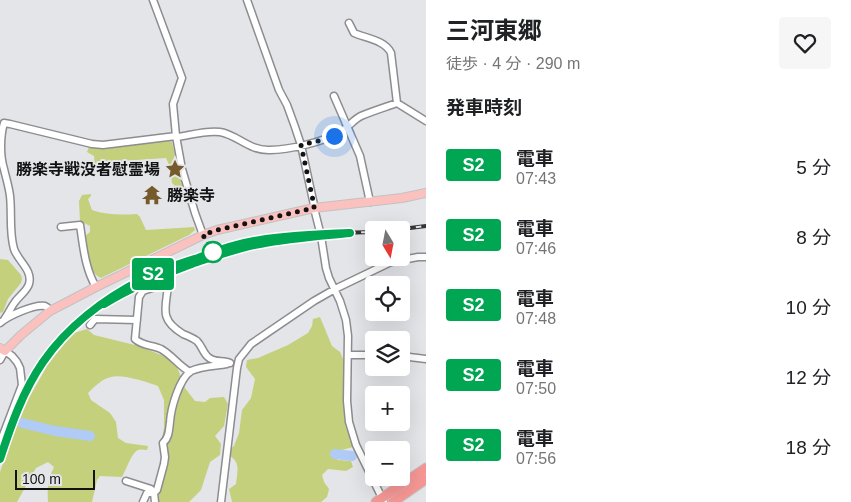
<!DOCTYPE html>
<html lang="ja">
<head>
<meta charset="utf-8">
<style>
	body { margin:0; font-family:Arial,"Noto Sans JP",sans-serif; background:#f6f6f6; color:#202124; height:100vh; display:flex; flex-direction:column; font-size:19px; white-space:nowrap }
	* { box-sizing:border-box; margin:0 }
	p { font-size:16px; color:#757577 }
	.icon { flex:none; width:28px; height:28px; fill:none; stroke:currentColor; stroke-width:2; stroke-linecap:round; stroke-linejoin:round }
	.map { position:relative; flex:1; overflow:hidden }
	.sheet { display:flex; flex-direction:column; background:#fff; width:425px }
	.sheet>* { flex:none }
	.badge { padding:0 10px; border-radius:4px; font-size:18px; line-height:32px }
	.needle { width:32px; rotate:170deg }
	.tools { position:absolute; left:365px; top:221px; display:grid; gap:10px }
	.tools a { display:grid; place-items:center; width:45px; height:45px; border-radius:5px; background:#fff; box-shadow:0 5px 20px #0002; font-size:25px }
	.scale { position:absolute; left:15px; bottom:12px; width:80px; box-sizing:border-box; padding-left:5px; border:2px solid #131314; border-top:0; font-size:14px; line-height:18px; white-space:nowrap; color:#131314; -webkit-text-stroke:4px #e4e5e9; paint-order:stroke }
	.you { position:absolute; width:25px; height:25px; margin:-12px; border:4px solid #fff; border-radius:50%; background:#1a73e8; box-shadow:0 0 0 8px #1a73e833 }
	.map>.badge { position:absolute; translate:-50% -50%; box-shadow:0 0 0 2px #fff }
	h2 { padding:0 20px; font-size:19px; line-height:45px }
	.round { display:grid; place-items:center; flex:none; width:52px; height:52px; border-radius:5px; background:#f6f6f6 }
	.summary { display:flex; align-items:center; justify-content:space-between; height:85px; padding:0 20px }
	h1 { font-size:24px; font-weight:700; line-height:38px }
	ul { padding:0; list-style:none }
	li { display:flex; align-items:center; gap:15px; height:70px; padding:0 20px }
	li div { flex:1 }
	li b { display:block; font-size:19px }
	li em { font-style:normal }
	li .badge { min-width:55px; font-weight:700; text-align:center }
	main { display:flex; flex:1; min-height:0 }
	.map>svg:first-child { display:block }
</style>
</head>
<body>
<main>
<div class="map">
<svg width="426" height="502" viewBox="0 0 426 502">
	<rect width="100%" height="100%" fill="#e4e5e9"/>
	<path fill="#c4d07c" d="M169,141L172,142L183,189L188,204L181,202L176,187L172,183L170,167L166,158L122,161L113,163L111,170L101,172L95,168L94,156L87,152L89,146H103Z
		M91,194V196L88,199L92,210C106,215 121,215 137,214L140,217L146,230L194,227L195,230L189,235L101,278C85,270 86,251 85,236L90,232V226L80,221L79,201L82,195Z
		M0,259L8,260L21,275L22,279L21,283L8,299L3,312L0,313Z
		M320,317L332,346L340,352L344,361V417L346,428L353,447L338,451L333,456L338,460L351,461L353,467L346,471L328,469L322,475L324,482L329,489L327,497L321,502H232L229,489L236,484C237,472 241,463 230,456V449L234,446L239,433L242,410L251,398L255,379L246,367L247,360L258,358L288,345L308,333L312,326L313,319Z
		M87,329L94,335L139,346L161,355L176,364L185,388L195,401L205,402L210,398L224,397L228,404L224,426L215,436L221,444L220,455L210,462L201,490L189,502H159C156,477 180,466 162,440L164,428V400L158,386C146,382 123,374 111,377C102,379 95,386 88,393L91,400L110,413L116,422L118,438L126,443L148,446L147,450C144,450 141,449 138,450C132,452 126,470 122,477L100,476L97,480L92,502H48C47,489 48,479 54,467L48,462L36,468L17,502H0V472L12,437L29,398L47,366L64,344L74,333Z"/>
	<g fill="none" stroke-linecap="round" stroke-linejoin="round">
		<path stroke="#b0cbf5" stroke-width="10" d="M22,423L55,431L90,436
			M335,454L352,456"/>
		<defs>
			<path id="minor" d="M153,0L182,78L173,104L176,136L182,169L195,213L203,235
				M247,0L279,90L287,105L295,127L301,145L314,205V208L321,236L326,268L329,278L340,301L346,320L348,336L347,401L349,422L356,445L384,502
				M349,23L354,33C365,38 385,40 391,53L397,103L426,121
				M334,96L360,156L370,202
				M61,227L80,225C83,245 85,269 96,287
				M5,318C9,313 11,307 15,302C19,296 27,291 29,284C33,270 18,261 14,249C9,232 12,213 10,196C9,187 6,178 4,169C0,156 0,137 4,123L10,124L92,144L103,145L176,136L178,137C191,135 207,130 220,132C238,135 249,151 270,150C288,150 324,142 340,132C348,128 354,119 361,116C373,111 386,107 397,103
				M0,323C8,316 34,304 45,306C48,307 48,308 50,311
				M90,325L95,319L137,320
				M348,355H374
				M401,356L426,359
				M0,360L5,351L12,356L17,362L20,368L22,385L0,443
				M190,372C179,366 173,356 161,349C153,345 142,346 135,339L139,297L143,291L164,284L168,287C165,310 160,320 183,334C188,336 193,338 197,341C202,346 203,353 208,357C214,363 223,360 230,363
				M126,481L151,489L154,493L155,502
				M143,502L147,493H154L157,490L164,464L165,457L163,443C169,438 169,430 170,422C171,408 179,379 191,371C201,366 215,366 227,364
				M221,502L237,368L239,359L251,344L314,301L335,289L391,262L418,257H426"/>
			<path id="major" d="M0,348L5,351L21,335L50,311L96,287L203,235L217,230L314,208L402,198L426,193"/>
			<path id="highway" d="M376,502L426,468
				M393,502L426,479"/>
		</defs>
		<use href="#minor" stroke="#8d8d91" stroke-width="9"/>
		<use href="#major" stroke="#c2c2c2" stroke-width="10"/>
		<use href="#highway" stroke="#c2c2c2" stroke-width="11"/>
		<use href="#minor" stroke="#fff" stroke-width="6"/>
		<use href="#major" stroke="#fac1bf" stroke-width="8"/>
		<use href="#highway" stroke="#f69795" stroke-width="9"/>
		<defs>
			<path id="rail" d="M394,230L426,226
				M0,458C11,425 23,391 43,362C67,327 104,299 141,279C159,270 179,264 198,257C218,250 239,243 260,240C297,234 336,233 374,232"/>
		</defs>
		<use href="#rail" stroke="#353536" stroke-width="4"/>
		<use href="#rail" stroke="#e4e5e9" stroke-width="2" stroke-dasharray="5.5" stroke-linecap="butt"/>
	</g>
	<g fill="none" stroke-linecap="round" stroke-linejoin="round">
		<defs>
			<path id="line" d="M0,459C11,425 23,391 43,362C67,327 104,299 141,280C159,270 179,264 198,258C218,250 238,243 260,240C290,235 320,234 350,233C320,236 290,238 260,244C237,248 216,256 194,263C163,275 133,286 104,304"/>
		</defs>
		<use href="#line" stroke="#fff" stroke-width="11"/>
		<use href="#line" stroke="#00a651" stroke-width="8"/>
		<path stroke="#131314" stroke-width="5" stroke-dasharray="0 9" d="M213,252L203,235L217,230L314,208V205L301,145L323,140L334,136"/>
	</g>
	<defs>
		<symbol id="sight-bare" viewBox="-9 -9 18 18"><path d="M0-6L1.8-2.2L6-1.7L2.9 1.2L3.7 5.4L0 3.3L-3.7 5.4L-2.9 1.2L-6-1.7L-1.8-2.2Z" fill="#755b2c" stroke="#e4e5e9" stroke-width="2.5" paint-order="stroke"/></symbol>
		<symbol id="temple-bare" viewBox="-9 -9 18 18"><path d="M0-6L5-2H3V0L6.5 2.5H4V6H1.5V3h-3V6H-4V2.5H-6.5L-3 0V-2H-5Z" fill="#755b2c" stroke="#e4e5e9" stroke-width="2.5" paint-order="stroke"/></symbol>
	</defs>
	<g fill-rule="evenodd">
		<use href="#sight-bare" x="161" y="155" width="28" height="28"/>
		<use href="#temple-bare" x="138" y="181" width="28" height="28"/>
	</g>
	<circle fill="#fff" stroke="#00a651" stroke-width="2.5" cx="213" cy="252" r="10"/>
	<g text-anchor="middle" stroke-width="4" stroke-linejoin="round" paint-order="stroke">
		<g font-size="16" font-weight="bold" fill="#131314" stroke="#e4e5e9" text-anchor="end">
			<text x="160" y="175">勝楽寺戦没者慰霊場</text>
			<text x="167" y="201" text-anchor="start">勝楽寺</text>
		</g>
	</g>
</svg>
<div class="tools">
<a><svg class="needle" viewBox="-14 -14 28 28"><path d="M0-13l5 13h-10z" fill="#e53935"/><path d="M0 13l5-13h-10z" fill="#757577"/></svg></a>
<a><svg class="icon" aria-label="locate" viewBox="0 0 24 24"><circle cx="12" cy="12" r="6"/><path d="M12 2v4M12 18v4M2 12h4M18 12h4"/></svg></a>
<a><svg class="icon" aria-label="layers" viewBox="0 0 24 24"><path d="M12 4l9 5-9 5-9-5zM3 14l9 5 9-5"/></svg></a>
<a>+</a>
<a>−</a>
</div>
<div class="scale">100 m</div>
<div class="you" style="left:334px;top:136px"></div>
<b class="badge" style="left:153px;top:274px;background:#00a651;color:#fff">S2</b>
</div>
<section class="sheet">
<div class="summary"><div><h1>三河東郷</h1><p>徒歩 · 4 分 · 290 m</p></div><a class="round"><svg class="icon" aria-label="heart" viewBox="0 0 24 24"><path d="M12 20l-8-8c-3-5 5-10 8-4 3-6 11-1 8 4z"/></svg></a></div>
<h2>発車時刻</h2>
<ul>
<li><span class="badge" style="background:#00a651;color:#fff">S2</span><div><b>電車</b><p>07:43</p></div><em>5 分</em></li>
<li><span class="badge" style="background:#00a651;color:#fff">S2</span><div><b>電車</b><p>07:46</p></div><em>8 分</em></li>
<li><span class="badge" style="background:#00a651;color:#fff">S2</span><div><b>電車</b><p>07:48</p></div><em>10 分</em></li>
<li><span class="badge" style="background:#00a651;color:#fff">S2</span><div><b>電車</b><p>07:50</p></div><em>12 分</em></li>
<li><span class="badge" style="background:#00a651;color:#fff">S2</span><div><b>電車</b><p>07:56</p></div><em>18 分</em></li>
</ul>
</section>
</main>
</body>
</html>
